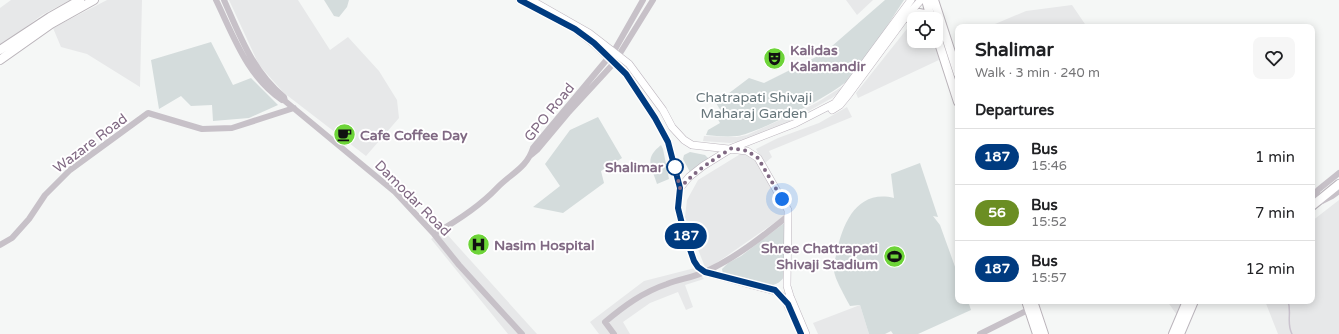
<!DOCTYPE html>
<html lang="en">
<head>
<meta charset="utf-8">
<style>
	body { margin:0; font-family:"Varela Round",sans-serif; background:#f6f6f6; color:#202124; height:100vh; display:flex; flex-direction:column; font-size:15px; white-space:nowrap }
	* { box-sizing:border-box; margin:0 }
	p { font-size:13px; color:#757577 }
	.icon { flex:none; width:22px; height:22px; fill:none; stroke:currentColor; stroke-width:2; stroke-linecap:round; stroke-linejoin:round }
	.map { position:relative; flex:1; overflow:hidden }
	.panel { position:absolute; left:955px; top:24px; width:360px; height:280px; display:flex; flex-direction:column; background:#fff; border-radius:8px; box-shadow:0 2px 10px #0003 }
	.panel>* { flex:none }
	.badge { padding:0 8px; border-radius:13px; font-size:14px; line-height:26px }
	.tools { position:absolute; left:907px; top:12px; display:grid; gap:8px }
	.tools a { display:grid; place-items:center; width:36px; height:36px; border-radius:8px; background:#fff; box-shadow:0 2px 10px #0003; font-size:20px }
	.you { position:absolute; width:20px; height:20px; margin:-10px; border:3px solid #fff; border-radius:50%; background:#1a73e8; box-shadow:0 0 0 6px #1a73e833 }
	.map>.badge { position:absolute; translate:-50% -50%; box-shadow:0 0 0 2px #fff }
	h2 { padding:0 20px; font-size:15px; line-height:36px }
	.round { display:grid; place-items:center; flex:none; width:42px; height:42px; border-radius:8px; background:#f6f6f6 }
	.head { display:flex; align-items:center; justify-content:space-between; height:68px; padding:0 20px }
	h1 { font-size:19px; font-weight:700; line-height:30px }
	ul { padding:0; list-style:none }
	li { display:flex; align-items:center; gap:12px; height:56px; padding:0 20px; border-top:1px solid #e0e0e0 }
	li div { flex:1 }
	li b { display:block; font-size:15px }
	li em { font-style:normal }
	li .badge { min-width:44px; font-weight:700; text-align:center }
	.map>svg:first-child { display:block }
</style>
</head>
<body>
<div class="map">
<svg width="1339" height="334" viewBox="0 0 1339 334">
	<rect width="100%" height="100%" fill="#f5f7f6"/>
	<path fill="#e7e8e9" d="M11,0H70L42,15L0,46V8Z
		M107,0H142L140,87L87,54L61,47L53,28Z
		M229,0H298L330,50L348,37L379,71L397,100L399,118L366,156L284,93L259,65Z
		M846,0H873L857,15Z
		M1072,5L1087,27H988L1026,11Z
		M914,20V41H935L941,59L858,98L856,93Z
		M843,86L845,88L832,98L796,118L794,114L818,102Z
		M847,107L852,117L769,151L772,157L764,164L756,149L778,138L819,123Z
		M789,116L791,122L750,140L730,143L703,141L704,136L737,137L747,135Z
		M742,153L753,156L787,214L708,269L705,267L685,217L687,200L698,180Z
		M1339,200V334H1278L1265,301H1312V221Z
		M444,231L537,334H508L431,239Z
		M695,268L704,279L685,285L693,307L686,310L678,292L650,303L623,322L630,334H599L590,322L644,281Z
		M1167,301H1183L1177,315Z
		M860,305L869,334H818L813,323Z"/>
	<path fill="#d4dcdc" d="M324,0H349L347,7L339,17L334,16Z
		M885,0H904C887,26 870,54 850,78C836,94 758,133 737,136C727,137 716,136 706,135L708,130L720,123L716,116L721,111L716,103L749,78L764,83L824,53Z
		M211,42L233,85L251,78L278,105L249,118L213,121L212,105L191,106L181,96L159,109L151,60Z
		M598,117L622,158L601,171L604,183L563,213L533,207L560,186L545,164L570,130Z
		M661,145L663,149L669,179L657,184C651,165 644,159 661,145Z
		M690,152L705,155L708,158V161L690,172L683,159L684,155Z
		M920,163L938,217L933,216L940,225L958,275V301H968L971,310L918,334H893L891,331L885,334H869L860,305L850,306C846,298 834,278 834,270C833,264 836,257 837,251C843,222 858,189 894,198L891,174Z
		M783,224H787L784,277C772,296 739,279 723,274L722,269L728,263L741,256Z"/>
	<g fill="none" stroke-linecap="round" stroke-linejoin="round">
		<path stroke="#cbc3cf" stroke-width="1.5" d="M1288,301C1292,313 1286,323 1292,334"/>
		<defs>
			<path id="secondary" d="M520,0L575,29L593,43L626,74L655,118L668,142L680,188L678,208L684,232L694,261L698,267L705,272L775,291L784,298L790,310
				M531,0L589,33L629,64L663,110L672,127L684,140L692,145L747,151L758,158L788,210L787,286L790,296L806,334
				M832,110L840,105L849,94L905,18L921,0
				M680,188L689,177L703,166L732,148L796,123L835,103L911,0
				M795,320L801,334"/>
			<path id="primary" d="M1312,206L1339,184
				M1173,334L1187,301
				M1180,334L1194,301"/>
			<path id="trunk" d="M926,0L931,18
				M934,0L958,74
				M905,18L919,13L930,15
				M936,34L958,102
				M0,50L50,17L80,0
				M0,60L51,24L94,0
				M1026,301L1037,334
				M1033,301L1044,334"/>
		</defs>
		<use href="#secondary" stroke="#bdb6be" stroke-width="8"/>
		<use href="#primary" stroke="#bbb5bc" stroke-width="10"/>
		<use href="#trunk" stroke="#bab4ba" stroke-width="10"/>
		<path stroke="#c7c1c8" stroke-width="6" d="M216,0C234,37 247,76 282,100
			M224,0C240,36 253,72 284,97L285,101L395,192L434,234L459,265L522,334
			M531,155L537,150L568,113L614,63L653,0
			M1313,199L1318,190L1339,173
			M1322,201L1332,196L1339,191
			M434,234C457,221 479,207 497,188C510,174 527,168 533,148L614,51L643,0
			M0,245L12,238L29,219L45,195L70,170L148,113L202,129L232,128L294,108
			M614,334L605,322C624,306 643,292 667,284C680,279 695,277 707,271C737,257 763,236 788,216
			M980,334L1032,308"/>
		<use href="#secondary" stroke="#fff" stroke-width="7"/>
		<use href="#primary" stroke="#fff" stroke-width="8"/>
		<use href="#trunk" stroke="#fff" stroke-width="8"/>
	</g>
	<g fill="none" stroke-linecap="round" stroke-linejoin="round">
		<defs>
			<path id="line" d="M520,0L575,29L594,43L626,74L655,118L668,142L680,188L678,208L684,232L694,261L698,267L705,272L775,290L788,304L801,334"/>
		</defs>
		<use href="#line" stroke="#fff" stroke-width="9"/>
		<use href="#line" stroke="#003b80" stroke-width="6"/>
		<path stroke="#806983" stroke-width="4" stroke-dasharray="0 7.2" d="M675,167L680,188C695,171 713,160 732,148L747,151L758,158L782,199"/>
	</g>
	<defs>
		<symbol id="theatre-disc" viewBox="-11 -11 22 22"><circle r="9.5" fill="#6dd438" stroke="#fff"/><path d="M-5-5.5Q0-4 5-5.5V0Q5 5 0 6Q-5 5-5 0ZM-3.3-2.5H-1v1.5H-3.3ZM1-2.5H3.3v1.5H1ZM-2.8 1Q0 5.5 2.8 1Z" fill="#111"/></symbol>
		<symbol id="cafe-disc" viewBox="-11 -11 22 22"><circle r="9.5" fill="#6dd438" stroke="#fff"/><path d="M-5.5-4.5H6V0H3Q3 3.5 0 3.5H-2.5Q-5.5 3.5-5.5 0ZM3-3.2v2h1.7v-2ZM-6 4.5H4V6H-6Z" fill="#111"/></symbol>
		<symbol id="hospital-disc" viewBox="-11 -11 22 22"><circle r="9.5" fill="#6dd438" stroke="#fff"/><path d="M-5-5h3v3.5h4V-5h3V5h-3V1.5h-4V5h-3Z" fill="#111"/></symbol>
		<symbol id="stadium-disc" viewBox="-11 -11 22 22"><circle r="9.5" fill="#6dd438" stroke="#fff"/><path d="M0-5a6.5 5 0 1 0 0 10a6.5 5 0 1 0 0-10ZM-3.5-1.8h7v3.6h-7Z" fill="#111"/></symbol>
	</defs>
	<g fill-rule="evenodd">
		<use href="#theatre-disc" x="762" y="46" width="25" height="25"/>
		<use href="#cafe-disc" x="332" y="122" width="25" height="25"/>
		<use href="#hospital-disc" x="466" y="232" width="25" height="25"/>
		<use href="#stadium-disc" x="882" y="244" width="25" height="25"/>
	</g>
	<circle fill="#fff" stroke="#003b80" stroke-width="2" cx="675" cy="167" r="8"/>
	<g text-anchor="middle" stroke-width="4" stroke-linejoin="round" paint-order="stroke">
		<g font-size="14" font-weight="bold" fill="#806983" stroke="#fff" text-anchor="start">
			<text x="790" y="55">Kalidas<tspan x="790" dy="16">Kalamandir</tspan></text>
			<text x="360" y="140">Cafe Coffee Day</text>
			<text x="494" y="250">Nasim Hospital</text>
			<text x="878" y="253" text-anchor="end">Shree Chattrapati<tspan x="878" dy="16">Shivaji Stadium</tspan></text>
		</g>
		<g font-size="14" fill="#67767b" stroke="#fff">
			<text x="754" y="102">Chatrapati Shivaji<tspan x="754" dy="16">Maharaj Garden</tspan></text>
		</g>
		<g font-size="14" fill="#806983" stroke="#fff">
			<text transform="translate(549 112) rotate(-51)" y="5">GPO Road</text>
			<text transform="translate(90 143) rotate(-37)" y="5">Wazare Road</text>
			<text transform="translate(413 198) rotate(45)" y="5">Damodar Road</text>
		</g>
		<g font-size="14" font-weight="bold" fill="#806983" stroke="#fff" text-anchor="end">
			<text x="663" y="172">Shalimar</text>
		</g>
	</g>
</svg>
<div class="tools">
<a><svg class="icon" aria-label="locate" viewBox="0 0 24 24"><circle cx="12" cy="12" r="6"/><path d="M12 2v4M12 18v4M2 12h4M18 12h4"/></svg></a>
</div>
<div class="you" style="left:782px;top:199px"></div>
<b class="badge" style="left:686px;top:236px;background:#003b80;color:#fff">187</b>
<section class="panel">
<div class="head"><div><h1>Shalimar</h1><p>Walk · 3 min · 240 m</p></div><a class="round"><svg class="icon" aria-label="heart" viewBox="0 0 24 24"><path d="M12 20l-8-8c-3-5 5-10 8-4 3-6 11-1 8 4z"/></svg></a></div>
<h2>Departures</h2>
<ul>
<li><span class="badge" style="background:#003b80;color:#fff">187</span><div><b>Bus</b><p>15:46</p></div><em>1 min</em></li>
<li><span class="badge" style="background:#6b8e23;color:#fff">56</span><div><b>Bus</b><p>15:52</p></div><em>7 min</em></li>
<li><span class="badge" style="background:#003b80;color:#fff">187</span><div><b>Bus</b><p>15:57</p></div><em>12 min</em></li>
</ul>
</section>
</div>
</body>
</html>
